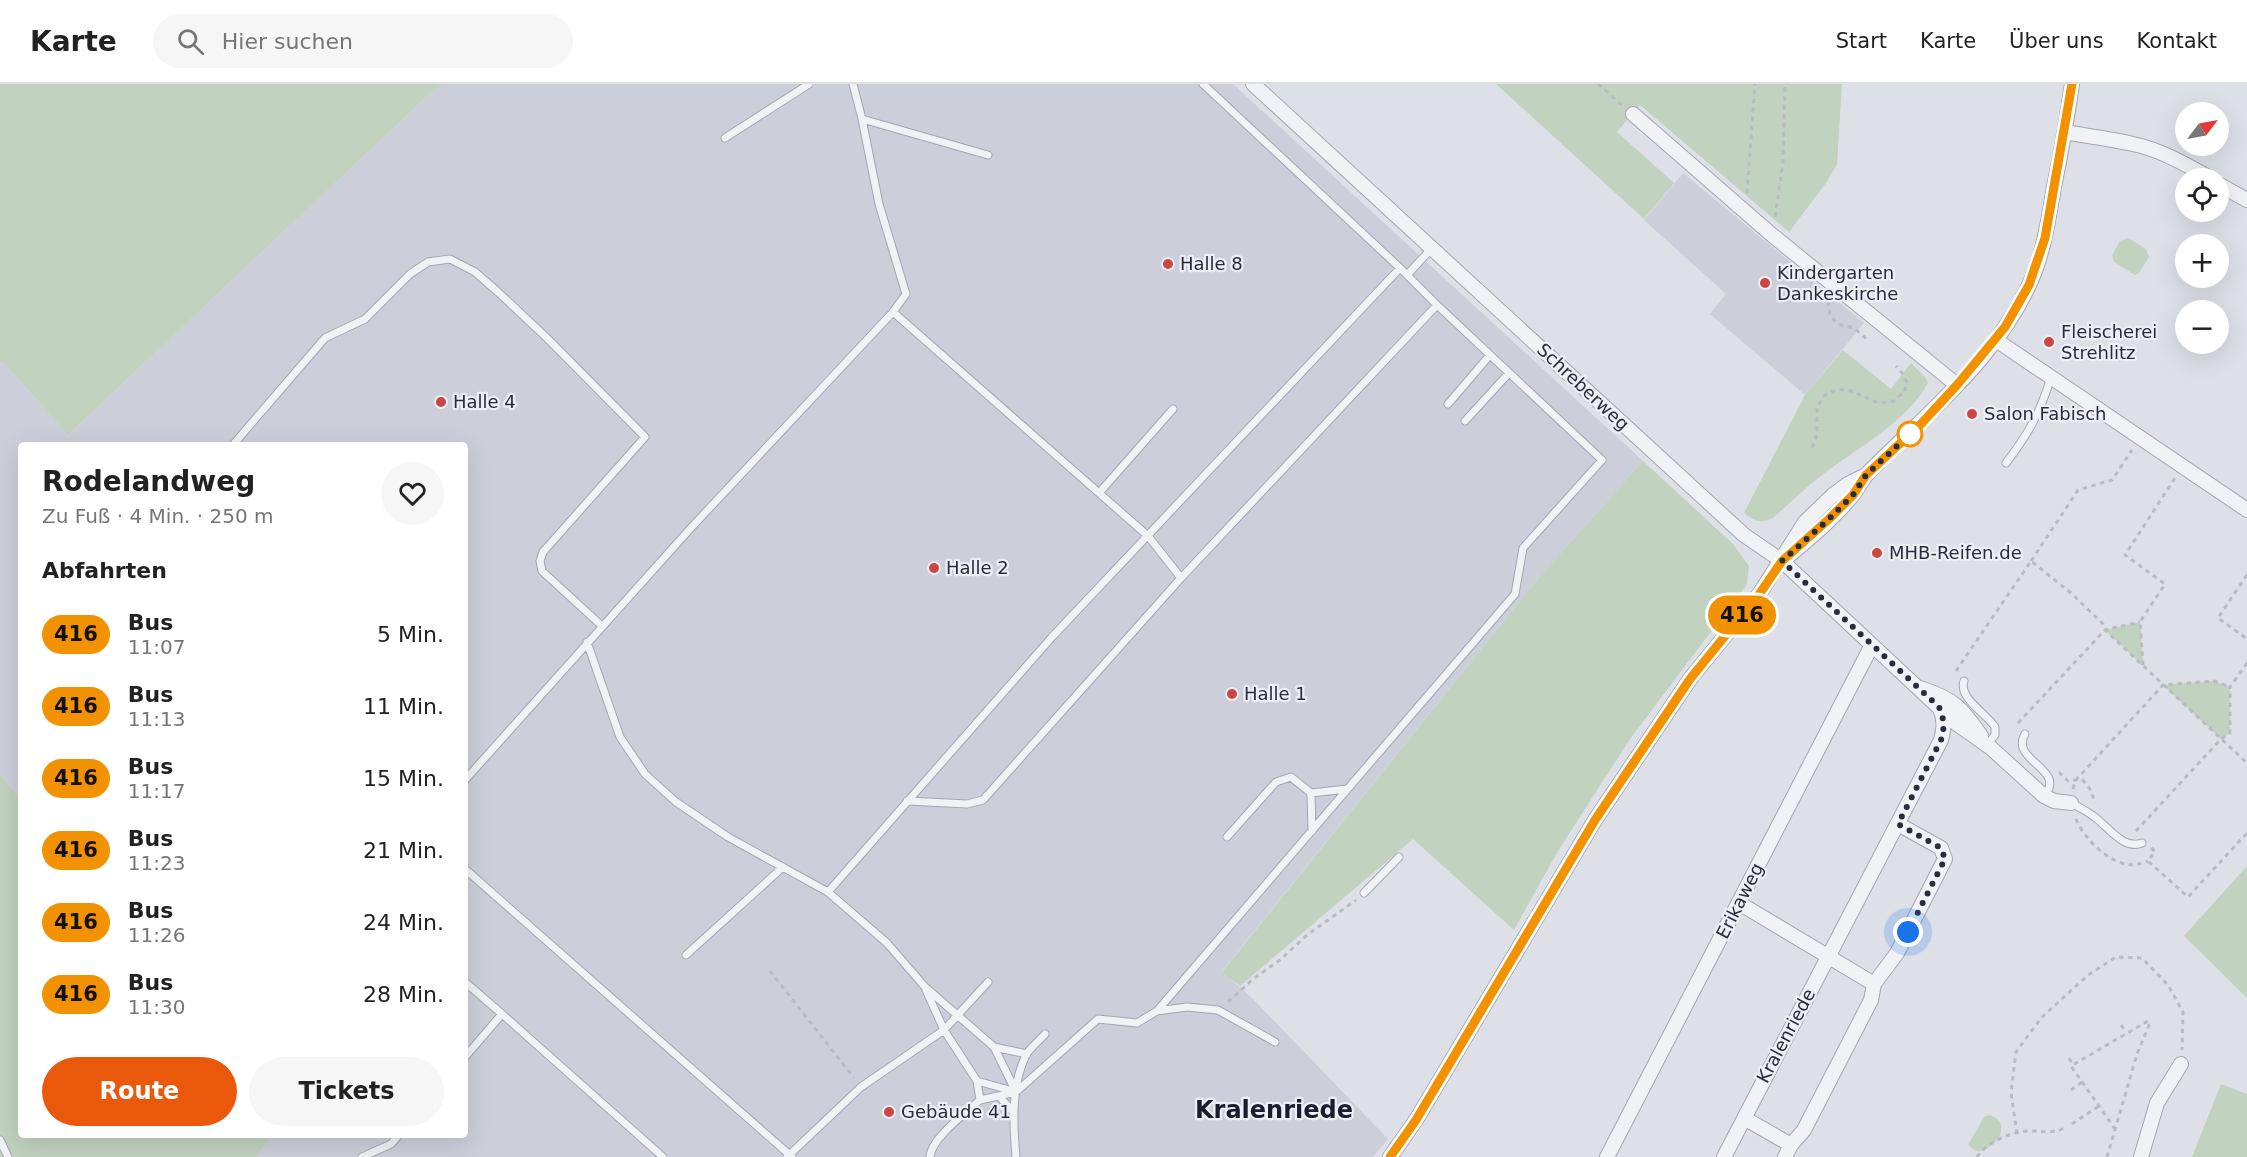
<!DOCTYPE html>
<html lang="de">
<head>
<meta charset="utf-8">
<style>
	body { margin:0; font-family:"DejaVu Sans",sans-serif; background:#f6f6f6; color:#222; height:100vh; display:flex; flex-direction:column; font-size:22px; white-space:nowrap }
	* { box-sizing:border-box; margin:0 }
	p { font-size:20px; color:#767676 }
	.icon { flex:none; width:33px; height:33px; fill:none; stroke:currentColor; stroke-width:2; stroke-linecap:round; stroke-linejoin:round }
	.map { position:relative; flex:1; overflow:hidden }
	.side { position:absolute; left:18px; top:358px; width:450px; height:696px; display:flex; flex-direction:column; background:#fff; border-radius:6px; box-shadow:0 6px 24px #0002 }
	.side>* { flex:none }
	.badge { padding:0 12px; border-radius:20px; font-size:21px; line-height:39px }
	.needle { width:39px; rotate:58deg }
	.fabs { position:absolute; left:2175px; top:18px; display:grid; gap:12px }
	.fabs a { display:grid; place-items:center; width:54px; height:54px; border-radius:50%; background:#fff; box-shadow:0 6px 24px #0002; font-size:30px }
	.you { position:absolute; width:30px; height:30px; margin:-15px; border:4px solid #fff; border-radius:50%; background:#1a73e8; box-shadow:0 0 0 9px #1a73e833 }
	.map>.badge { position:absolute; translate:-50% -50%; box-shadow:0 0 0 3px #fff }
	h2 { padding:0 24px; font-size:22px; line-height:54px }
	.round { display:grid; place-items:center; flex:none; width:63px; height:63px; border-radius:32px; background:#f6f6f6 }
	.summary { display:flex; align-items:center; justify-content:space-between; height:102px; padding:0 24px }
	h1 { font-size:28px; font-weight:600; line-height:45px }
	.primary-button { display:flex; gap:12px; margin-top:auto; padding:12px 24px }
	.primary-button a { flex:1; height:69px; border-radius:36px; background:#ea580c; color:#fff; font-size:24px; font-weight:600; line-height:69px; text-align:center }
	.primary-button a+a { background:#f6f6f6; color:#222 }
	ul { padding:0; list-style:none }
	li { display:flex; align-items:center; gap:18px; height:72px; padding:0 24px }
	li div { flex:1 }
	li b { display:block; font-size:22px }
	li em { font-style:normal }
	li .badge { min-width:66px; font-weight:700; text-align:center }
	header { display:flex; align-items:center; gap:36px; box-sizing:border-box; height:84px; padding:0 30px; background:#fff; border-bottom:2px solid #e0e0e0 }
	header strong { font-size:28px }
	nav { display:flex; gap:33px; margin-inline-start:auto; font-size:21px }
	.search { width:420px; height:54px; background:#f6f6f6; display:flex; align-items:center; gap:15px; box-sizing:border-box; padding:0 21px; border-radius:33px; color:#767676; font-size:22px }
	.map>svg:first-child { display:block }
</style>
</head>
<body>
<header>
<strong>Karte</strong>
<div class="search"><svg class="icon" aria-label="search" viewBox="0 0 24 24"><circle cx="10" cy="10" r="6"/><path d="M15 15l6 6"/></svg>Hier suchen</div>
<nav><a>Start</a><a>Karte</a><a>Über uns</a><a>Kontakt</a></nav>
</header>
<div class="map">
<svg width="2247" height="1073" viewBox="0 0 2247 1073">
	<rect width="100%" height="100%" fill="#dee0e8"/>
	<path fill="#cccfda" d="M440,0H1233L1643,377L1536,497L1222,887L1254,916L1388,1055L1373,1073H256L272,1052H465V362H21V716L0,690V278L4,279L68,351Z
		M1683,89L1864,239L1805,311L1710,230L1726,210L1644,136Z"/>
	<path fill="#c1d2bf" d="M0,0H440L68,351L4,279L0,278Z
		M1496,0H1842L1837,80L1826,99L1789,148L1640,21L1617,48L1674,99L1644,135Z
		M2128,154L2146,165L2149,173L2139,189L2135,191L2114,178L2112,171L2120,157Z
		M1843,266L1891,305L1911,279L1926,294L1928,299C1908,337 1856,365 1822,391C1805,404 1789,420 1773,434C1761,440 1754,437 1744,429L1805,311Z
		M1643,377L1733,460L1749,482L1747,500L1630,655L1558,767L1514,846L1413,755L1240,902L1222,888L1536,497Z
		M2140,538L2143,582L2105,546Z
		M2214,597L2230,603V649L2221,655L2163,601Z
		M0,690L21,716V1052H272L256,1073H0Z
		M2247,782V914L2184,852Z
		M2221,1000L2247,1010V1073H2192Z
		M1989,1031C2018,1040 1989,1070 1977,1067C1974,1066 1971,1063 1968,1061L1984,1033Z"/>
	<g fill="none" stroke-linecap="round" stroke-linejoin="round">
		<defs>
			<path id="lane" d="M853,0L862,35L988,71
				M725,54L809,0
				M1407,191L1432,164
				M893,228L1148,452L1181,494
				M1448,320L1490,271
				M1465,337L1509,289
				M232,362L325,254L365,235L410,190L428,178L450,175L475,188L498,208L548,255L645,353L543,468L540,477L542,487L602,542
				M2006,379C2029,349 2040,329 2051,293
				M1099,409L1173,325
				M587,558L620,653L645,690L676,718L728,753L828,808L887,859L925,903L994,963L1016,1008
				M1964,597C1958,614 1987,630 1995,643V651L1987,661
				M2025,650C2009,677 2068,685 2044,712
				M465,696L689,446L893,228L906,210L879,120L862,35
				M1311,709L1347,705
				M907,717L967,720L983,716L1181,494L1437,221
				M2071,719C2080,724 2089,728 2097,735C2110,745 2124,766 2142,759
				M1227,753L1276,698L1291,693L1311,709L1312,747
				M465,785L792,1073
				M828,808L1052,553L1400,184L1203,0
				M1364,809L1399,773
				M686,871L783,783
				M465,898L502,930
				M926,906L944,946L977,997L980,1016C966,1029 931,1054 930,1073
				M1157,927L1187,923L1218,926L1275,958
				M994,963L1027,970
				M465,973L502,930L663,1073
				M977,997L1013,1007
				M999,1012L1014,1029
				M980,1016L1016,1008L1098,935L1137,939L1157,927L1515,510L1523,464L1602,376L1437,221L1400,184
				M0,1056L8,1073
				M362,1073L391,1060L398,1052
				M787,1073L861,1003L944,946L988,898
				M1016,1073C1013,1040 1011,1002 1026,971C1030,964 1039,957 1045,950"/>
			<path id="street" d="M1253,0L1744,451L1782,477L1932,617L1957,640L1991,664L2044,712L2054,717L2071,719
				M1633,30L1772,151L1957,301
				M2064,48C2087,52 2111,55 2133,60C2161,66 2185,80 2210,94
				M2218,100L2247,116
				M1996,256L2247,426
				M1786,474C1809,455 1833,435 1852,412C1858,405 1861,396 1868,389C1928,328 2003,270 2035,187C2045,160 2049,132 2054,103C2061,69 2067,35 2072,0
				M1920,604C1954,615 1961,623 1981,652
				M1739,819L1874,900
				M1744,1034L1791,1061
				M1390,1073L1416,1036L1595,736L1690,595L1760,509L1805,438L1833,411L1848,400L1866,391
				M1607,1073L1872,561
				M1724,1073L1941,656C1944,644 1945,636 1940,625
				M1785,1073L1791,1061L1804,1046L1871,916L1874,900L1897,869L1945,775L1941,764L1898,740
				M2141,1073L2157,1019L2181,980"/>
		</defs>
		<use href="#lane" stroke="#a3a6b2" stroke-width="9"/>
		<use href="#street" stroke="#a3a6b2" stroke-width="16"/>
		<path stroke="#b8bbc3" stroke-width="3" stroke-dasharray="4.5 4.5" stroke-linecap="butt" d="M1598,0L1622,21
			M1747,109L1755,0
			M1775,133L1783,78L1785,0
			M1828,217L1830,231L1835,237L1841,241L1854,244L1869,257
			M1812,364L1817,350V323L1825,311L1838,305L1851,307L1879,319L1894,317L1904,308L1907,299L1903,290L1896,282
			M2031,477L2078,406L2112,396L2132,366
			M2247,491L2218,534L2247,555
			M2143,581L2140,538L2165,500L2125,471L2175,394
			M1956,587L2031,477L2071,509L2103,540L2105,546L2247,679
			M2018,639L2105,546L2140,538
			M2059,688L2068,697L2081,695C2090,702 2092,709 2095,719
			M2073,705L2075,697L2163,601L2214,597L2230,603
			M2076,735C2083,753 2106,776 2125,780C2134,782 2140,780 2148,777
			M2136,747L2221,655L2230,649V603L2247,579
			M2151,764L2155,767L2148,777L2188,813L2247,749
			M770,887L854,994
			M1228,918L1253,895L1280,876L1307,851L1356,816
			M2121,941L2126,948
			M2069,974L2073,981
			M2071,1006L2082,998
			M2072,1040L2099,1022
			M2017,1050L2011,1009L2016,968L2041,934L2088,891L2116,873L2142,874L2168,901L2183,928L2182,966
			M1977,1073C1987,1058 2009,1049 2027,1047C2040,1046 2052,1051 2064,1044
			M2107,1073L2137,970L2150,939L2148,937L2071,982L2115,1045"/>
		<use href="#lane" stroke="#f1f2f6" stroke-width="7"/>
		<use href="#street" stroke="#f1f2f6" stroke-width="14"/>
	</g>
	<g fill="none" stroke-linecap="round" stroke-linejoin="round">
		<defs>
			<path id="line" d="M1390,1073L1416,1036L1595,736L1690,595L1760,509L1782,477L1829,435L1853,411L1866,391L1920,341L1957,301L2005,243L2029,201L2045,154L2072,0"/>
		</defs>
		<use href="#line" stroke="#fff" stroke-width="14"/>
		<use href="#line" stroke="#f39200" stroke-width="9"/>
		<path stroke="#272c3f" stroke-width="6" stroke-dasharray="0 10.8" d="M1908,848L1945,775L1941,764L1898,740L1941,656C1945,643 1944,635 1939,623L1782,477L1829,435L1853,411L1866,391L1910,350"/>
	</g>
	<g fill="#ce4642" stroke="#eeeff5" stroke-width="2">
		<circle cx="1168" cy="180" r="6"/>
		<circle cx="1765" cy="199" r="6"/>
		<circle cx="2049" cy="258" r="6"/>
		<circle cx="441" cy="318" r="6"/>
		<circle cx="1972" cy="330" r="6"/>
		<circle cx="1877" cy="469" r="6"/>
		<circle cx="934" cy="484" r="6"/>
		<circle cx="1232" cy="610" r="6"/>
		<circle cx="889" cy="1028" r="6"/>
	</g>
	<circle fill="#fff" stroke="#f39200" stroke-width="3" cx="1910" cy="350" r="12"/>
	<g text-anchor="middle" stroke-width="4.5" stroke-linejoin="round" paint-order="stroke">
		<g font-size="18" fill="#272c3f" stroke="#eeeff5" text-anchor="start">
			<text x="1180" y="186">Halle 8</text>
			<text x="1777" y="195">Kindergarten<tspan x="1777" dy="21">Dankeskirche</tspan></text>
			<text x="2061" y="254">Fleischerei<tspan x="2061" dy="21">Strehlitz</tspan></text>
			<text x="453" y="324">Halle 4</text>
			<text x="1984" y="336">Salon Fabisch</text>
			<text x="1889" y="475">MHB-Reifen.de</text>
			<text x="946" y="490">Halle 2</text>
			<text x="1244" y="616">Halle 1</text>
			<text x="901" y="1034">Gebäude 41</text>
		</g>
		<g font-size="18" fill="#272c3f" stroke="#eeeff5">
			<text transform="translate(1583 303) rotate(43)" y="6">Schreberweg</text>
			<text transform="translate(1740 817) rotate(-63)" y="6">Erikaweg</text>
			<text transform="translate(1786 952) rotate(-62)" y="6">Kralenriede</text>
		</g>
		<g font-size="24" font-weight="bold" fill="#1a1d2f" stroke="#eeeff5">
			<text x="1274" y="1034">Kralenriede</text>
		</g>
	</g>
</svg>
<div class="fabs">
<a><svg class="needle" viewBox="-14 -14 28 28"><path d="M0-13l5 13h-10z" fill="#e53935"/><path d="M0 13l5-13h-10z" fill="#767676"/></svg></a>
<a><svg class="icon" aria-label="locate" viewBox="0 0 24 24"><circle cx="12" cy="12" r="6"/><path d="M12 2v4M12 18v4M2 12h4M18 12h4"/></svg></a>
<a>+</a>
<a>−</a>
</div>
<div class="you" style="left:1908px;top:848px"></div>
<b class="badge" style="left:1742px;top:531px;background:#f39200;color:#111">416</b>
<section class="side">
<div class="summary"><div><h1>Rodelandweg</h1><p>Zu Fuß · 4 Min. · 250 m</p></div><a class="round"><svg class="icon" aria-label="heart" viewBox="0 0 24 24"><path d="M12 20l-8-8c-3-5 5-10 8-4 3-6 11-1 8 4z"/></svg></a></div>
<h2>Abfahrten</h2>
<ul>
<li><span class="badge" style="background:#f39200;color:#111">416</span><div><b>Bus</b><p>11:07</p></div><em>5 Min.</em></li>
<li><span class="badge" style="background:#f39200;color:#111">416</span><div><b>Bus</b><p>11:13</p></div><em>11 Min.</em></li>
<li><span class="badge" style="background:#f39200;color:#111">416</span><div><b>Bus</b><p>11:17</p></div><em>15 Min.</em></li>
<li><span class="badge" style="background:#f39200;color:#111">416</span><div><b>Bus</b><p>11:23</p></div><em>21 Min.</em></li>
<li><span class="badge" style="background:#f39200;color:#111">416</span><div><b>Bus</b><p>11:26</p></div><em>24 Min.</em></li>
<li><span class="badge" style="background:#f39200;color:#111">416</span><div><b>Bus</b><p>11:30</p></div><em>28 Min.</em></li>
</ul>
<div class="primary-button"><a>Route</a><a>Tickets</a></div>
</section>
</div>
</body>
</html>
